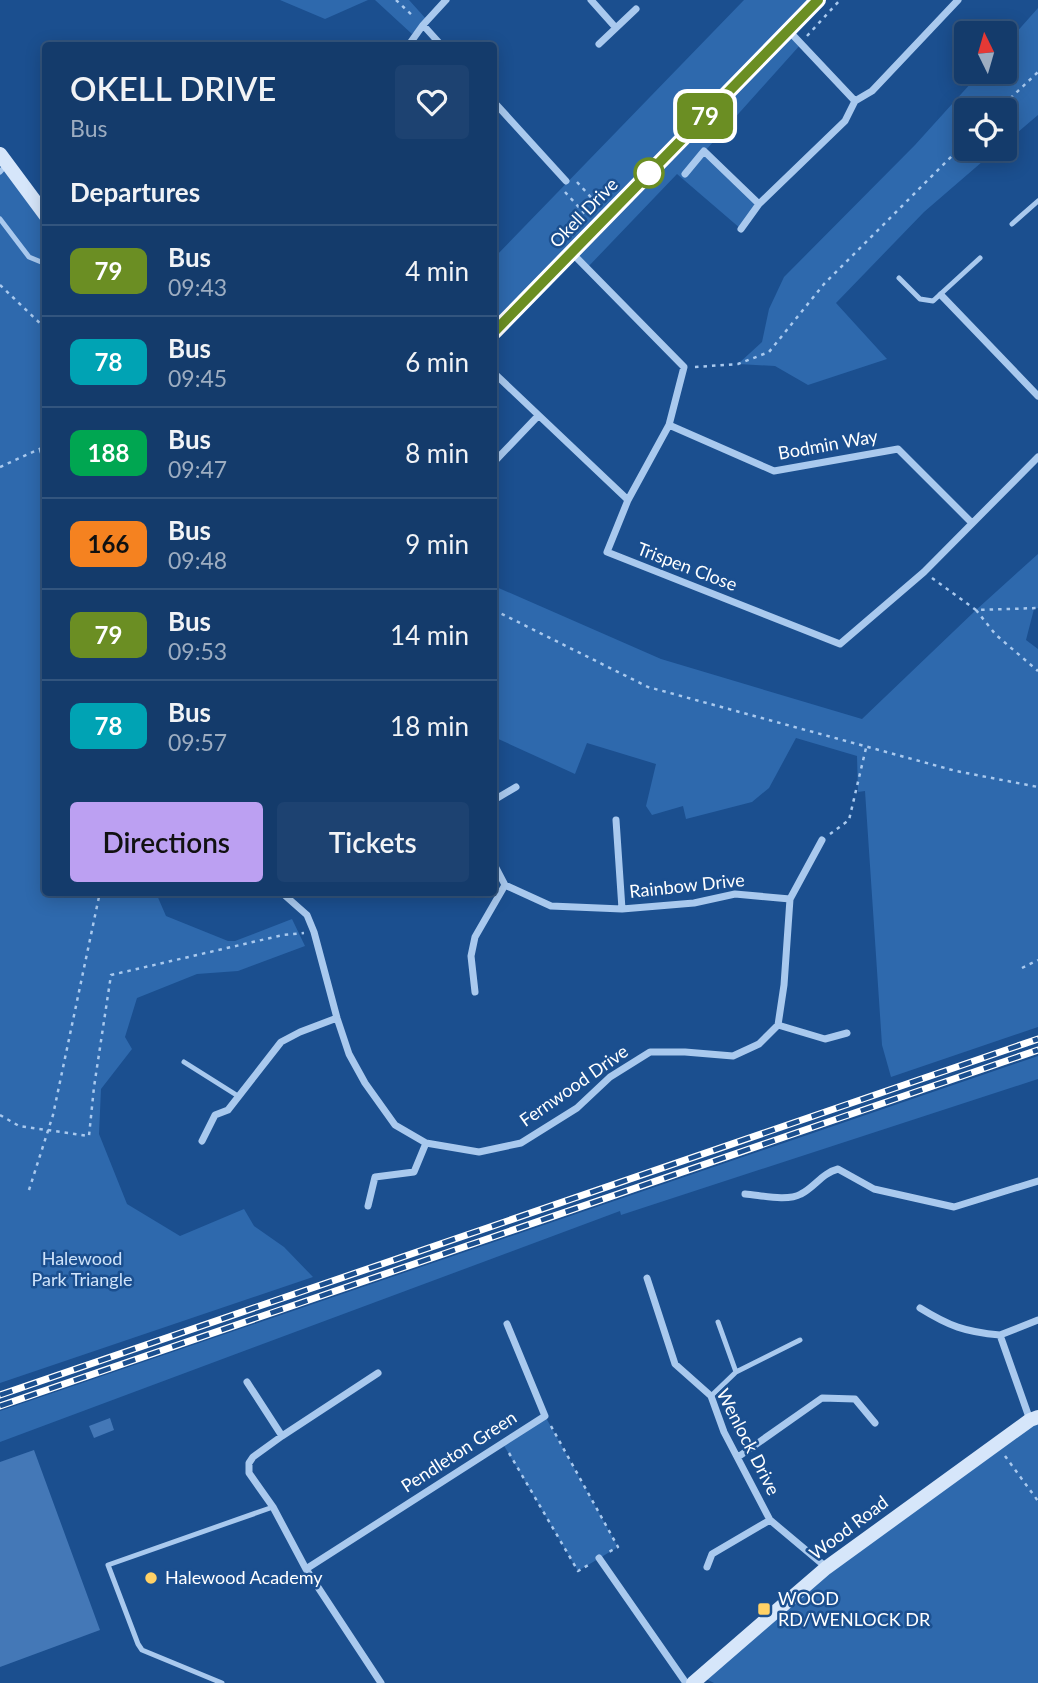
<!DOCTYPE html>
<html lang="en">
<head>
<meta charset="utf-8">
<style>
	body { margin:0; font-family:Lato,sans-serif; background:#1d4271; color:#f1f3f6; height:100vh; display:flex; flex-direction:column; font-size:26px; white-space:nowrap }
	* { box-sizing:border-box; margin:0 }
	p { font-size:23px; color:#9dadc1 }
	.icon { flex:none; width:38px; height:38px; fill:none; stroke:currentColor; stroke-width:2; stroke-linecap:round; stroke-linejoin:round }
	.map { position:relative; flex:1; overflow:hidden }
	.side { position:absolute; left:42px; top:42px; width:455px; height:854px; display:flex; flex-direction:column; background:#143b6b; border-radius:7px; box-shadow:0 4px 18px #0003,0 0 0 2px #33557e }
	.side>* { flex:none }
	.badge { padding:0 14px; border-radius:10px; font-size:24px; line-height:46px }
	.needle { width:46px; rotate:355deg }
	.fabs { position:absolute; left:954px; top:21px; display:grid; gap:14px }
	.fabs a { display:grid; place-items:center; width:63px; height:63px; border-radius:7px; background:#143b6b; box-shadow:0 4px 18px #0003,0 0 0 2px #33557e; font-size:35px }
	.map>.badge { position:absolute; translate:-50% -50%; box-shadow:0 0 0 4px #fff }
	h2 { padding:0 28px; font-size:26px; line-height:63px }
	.round { display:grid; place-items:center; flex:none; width:74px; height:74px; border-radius:7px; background:#1d4271 }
	.headline { display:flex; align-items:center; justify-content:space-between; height:119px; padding:0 28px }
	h1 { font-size:33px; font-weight:600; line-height:52px }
	.primary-button { display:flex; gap:14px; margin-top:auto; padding:14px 28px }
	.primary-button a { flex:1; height:80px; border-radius:7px; background:#bca0f2; color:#111; font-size:28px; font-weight:600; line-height:80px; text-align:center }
	.primary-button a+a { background:#1d4271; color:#f1f3f6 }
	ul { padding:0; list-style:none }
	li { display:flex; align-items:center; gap:21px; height:91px; padding:0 28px; border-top:2px solid #33557e }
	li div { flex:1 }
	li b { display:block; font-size:26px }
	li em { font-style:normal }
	li .badge { min-width:77px; font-weight:700; text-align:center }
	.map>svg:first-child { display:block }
</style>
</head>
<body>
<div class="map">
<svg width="1038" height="1683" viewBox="0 0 1038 1683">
	<rect width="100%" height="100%" fill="#1b4f8f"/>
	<path fill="#2e69ad" d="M280,0H368L325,19Z
		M375,0H409L427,20L412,34Z
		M744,0H818L788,30L801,44L705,151L759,204L741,229L677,174L587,268L572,253L494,332V258Z
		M1038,8V115L1005,143L1004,110H966V149H997L924,212L836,303L887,359L808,385L775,366L738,364L762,342L769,309L784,277L915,145L981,72H1004L1005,45Z
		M0,163L45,226L46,892L156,893L166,916L228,941H235L292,919L305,946L238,971L197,974L137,998L125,1037L132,1049L101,1089L99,1134L127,1204L180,1236L244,1209L254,1226L284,1247L313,1277L0,1383Z
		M1038,554V608L1034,609L1026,640L1038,649V1027L891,1077L882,1045L865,791L858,792L857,756L796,738L769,788L752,802L686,819L683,806L652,815L646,806L656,764L587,743L575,774L494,737V586L661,659L862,719L976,610Z
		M1038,1056V1079L621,1215L620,1211L0,1442V1411Z
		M545,1416L618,1547L578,1571L503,1444Z
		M1038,1420V1683H714L700,1676L840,1558Z"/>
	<path fill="#4478b7" d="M110,1418L114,1430L94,1438L89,1426Z
		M34,1450L100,1630L0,1667V1462Z"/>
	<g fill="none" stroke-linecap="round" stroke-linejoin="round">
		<path stroke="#a9c9ee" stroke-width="2.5" stroke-dasharray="3.5 5" stroke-linecap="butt" d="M396,0L414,17
			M807,36L840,0
			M998,110L1038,72
			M577,182L599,206
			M565,192L586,215
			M0,285L46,329
			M695,367L738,364L769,352L824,284L966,142
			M40,450L46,467
			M0,467L46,446
			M932,578L976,610L1038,608
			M494,610L648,687L956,771L1038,787
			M976,610L996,635L1038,671
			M830,834L849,820L866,748
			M1022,968L1038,960
			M0,1115L19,1126L89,1136L94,1087L111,975L283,935L304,933
			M29,1190L53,1115L100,892
			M551,1426L618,1547L607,1553
			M509,1453L578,1571L590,1564
			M1005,1456L1038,1501"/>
		<path stroke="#a9c9ee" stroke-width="5" d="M0,172L7,164
			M0,219L29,257L46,264
			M1012,224L1038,201
			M899,278L920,299L933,301L980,258
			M184,1062L238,1096
			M736,1372L800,1340
			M711,1396L736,1372L718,1322
			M222,1683L142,1650L138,1644L108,1565L273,1507"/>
		<path stroke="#a9c9ee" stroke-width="7" d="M591,0L616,28
			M423,25L442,46
			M789,31L855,101L872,91L958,0
			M599,44L636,9
			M408,46L423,25L446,0
			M494,102L566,181
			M685,174L704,151L759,204L845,121L855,101
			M741,229L759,204
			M572,253L684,367L669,425L628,500L607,552L840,644L924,572L1038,457
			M941,295L1038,396
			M494,373L628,500
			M669,425L774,471L898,449L971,522
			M494,462L537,417
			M494,800L516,787
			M616,820L622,909
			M494,864L505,885L551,906L622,909L694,903L735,894L790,899
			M281,892L307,915L314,932L337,1018L349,1054L365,1083L395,1125L426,1143L479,1152L521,1143L577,1108L610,1077L650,1052H685L733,1056L759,1044L778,1025L784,985L790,899L822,840
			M475,992L471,956L475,937L505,885
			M778,1025L825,1039L847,1033
			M202,1141L215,1115L228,1110L281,1042L300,1032L337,1018
			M745,1194C760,1195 787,1202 801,1194C815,1187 822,1173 838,1169L874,1189L954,1207L1038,1181
			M368,1206L375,1177L414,1172L426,1143
			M647,1278L675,1364L711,1396L724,1432L770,1520L826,1567
			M920,1308C949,1326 965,1332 1000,1335
			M378,1373L282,1436L253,1457L249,1463V1473L273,1507L306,1569L381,1683
			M247,1382L282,1436
			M1030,1420L1000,1335L1038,1320
			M738,1457L822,1398L855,1399L875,1423
			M599,1558L686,1683
			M707,1567L712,1554L770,1520
			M306,1569L545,1416L507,1324"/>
		<path stroke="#d6e6fa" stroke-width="14" d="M0,154L46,216
			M494,332L818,0
			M693,1683L826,1568L1030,1420L1038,1417"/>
		<defs>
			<path id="rail" d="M0,1395L1038,1039
				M0,1406L1038,1050"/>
		</defs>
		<use href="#rail" stroke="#fff" stroke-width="7"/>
		<use href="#rail" stroke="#1b4f8f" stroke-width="4.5" stroke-dasharray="13" stroke-linecap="butt"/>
	</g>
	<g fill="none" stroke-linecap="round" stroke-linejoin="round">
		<defs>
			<path id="line" d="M494,332L818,0"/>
		</defs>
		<use href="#line" stroke="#fff" stroke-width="16"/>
		<use href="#line" stroke="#6b8e23" stroke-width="10"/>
	</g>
	<circle fill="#fff" stroke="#6b8e23" stroke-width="3.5" cx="649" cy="173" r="14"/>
	<g fill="#ffd166" stroke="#1b4f8f" stroke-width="2.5">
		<circle cx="151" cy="1578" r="7"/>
		<rect x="757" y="1602" width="14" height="14" rx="3.5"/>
	</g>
	<g text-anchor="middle" stroke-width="5" stroke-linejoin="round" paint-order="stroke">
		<g font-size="18" fill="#fff" stroke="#1b4f8f">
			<text transform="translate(584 213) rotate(-46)" y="6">Okell Drive</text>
			<text transform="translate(828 445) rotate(-10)" y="6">Bodmin Way</text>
			<text transform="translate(687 567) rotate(21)" y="6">Trispen Close</text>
			<text transform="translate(687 886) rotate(-6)" y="6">Rainbow Drive</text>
			<text transform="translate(574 1086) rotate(-35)" y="6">Fernwood Drive</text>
			<text transform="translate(748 1442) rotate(63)" y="6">Wenlock Drive</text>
			<text transform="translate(459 1452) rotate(-33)" y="6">Pendleton Green</text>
			<text transform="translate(849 1528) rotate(-37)" y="6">Wood Road</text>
		</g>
		<g font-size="18" fill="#cfe3fa" stroke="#1b4f8f">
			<text x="82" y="1265">Halewood<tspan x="82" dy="21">Park Triangle</tspan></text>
		</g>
		<g font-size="18" fill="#fff" stroke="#1b4f8f" text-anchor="start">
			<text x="165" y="1584">Halewood Academy</text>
			<text x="778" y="1605">WOOD<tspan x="778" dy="21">RD/WENLOCK DR</tspan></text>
		</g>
	</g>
</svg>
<div class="fabs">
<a><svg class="needle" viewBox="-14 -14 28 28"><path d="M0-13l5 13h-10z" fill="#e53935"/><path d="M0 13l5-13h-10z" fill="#9dadc1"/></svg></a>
<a><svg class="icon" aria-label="locate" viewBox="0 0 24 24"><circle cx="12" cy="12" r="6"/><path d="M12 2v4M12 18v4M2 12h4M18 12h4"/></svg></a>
</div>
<b class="badge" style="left:705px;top:116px;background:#6b8e23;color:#fff">79</b>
<section class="side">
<div class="headline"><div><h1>OKELL DRIVE</h1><p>Bus</p></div><a class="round"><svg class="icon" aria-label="heart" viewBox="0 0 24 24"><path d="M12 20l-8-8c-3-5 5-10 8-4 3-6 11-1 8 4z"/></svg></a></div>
<h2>Departures</h2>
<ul>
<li><span class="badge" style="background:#6b8e23;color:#fff">79</span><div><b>Bus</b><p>09:43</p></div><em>4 min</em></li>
<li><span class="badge" style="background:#00a3b4;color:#fff">78</span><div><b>Bus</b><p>09:45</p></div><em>6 min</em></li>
<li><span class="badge" style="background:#00a651;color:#fff">188</span><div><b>Bus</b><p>09:47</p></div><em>8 min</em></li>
<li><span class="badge" style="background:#f58220;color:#111">166</span><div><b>Bus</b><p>09:48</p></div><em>9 min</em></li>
<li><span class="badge" style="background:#6b8e23;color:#fff">79</span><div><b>Bus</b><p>09:53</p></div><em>14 min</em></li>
<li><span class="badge" style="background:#00a3b4;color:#fff">78</span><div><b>Bus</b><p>09:57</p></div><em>18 min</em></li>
</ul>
<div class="primary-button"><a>Directions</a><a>Tickets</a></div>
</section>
</div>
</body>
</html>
